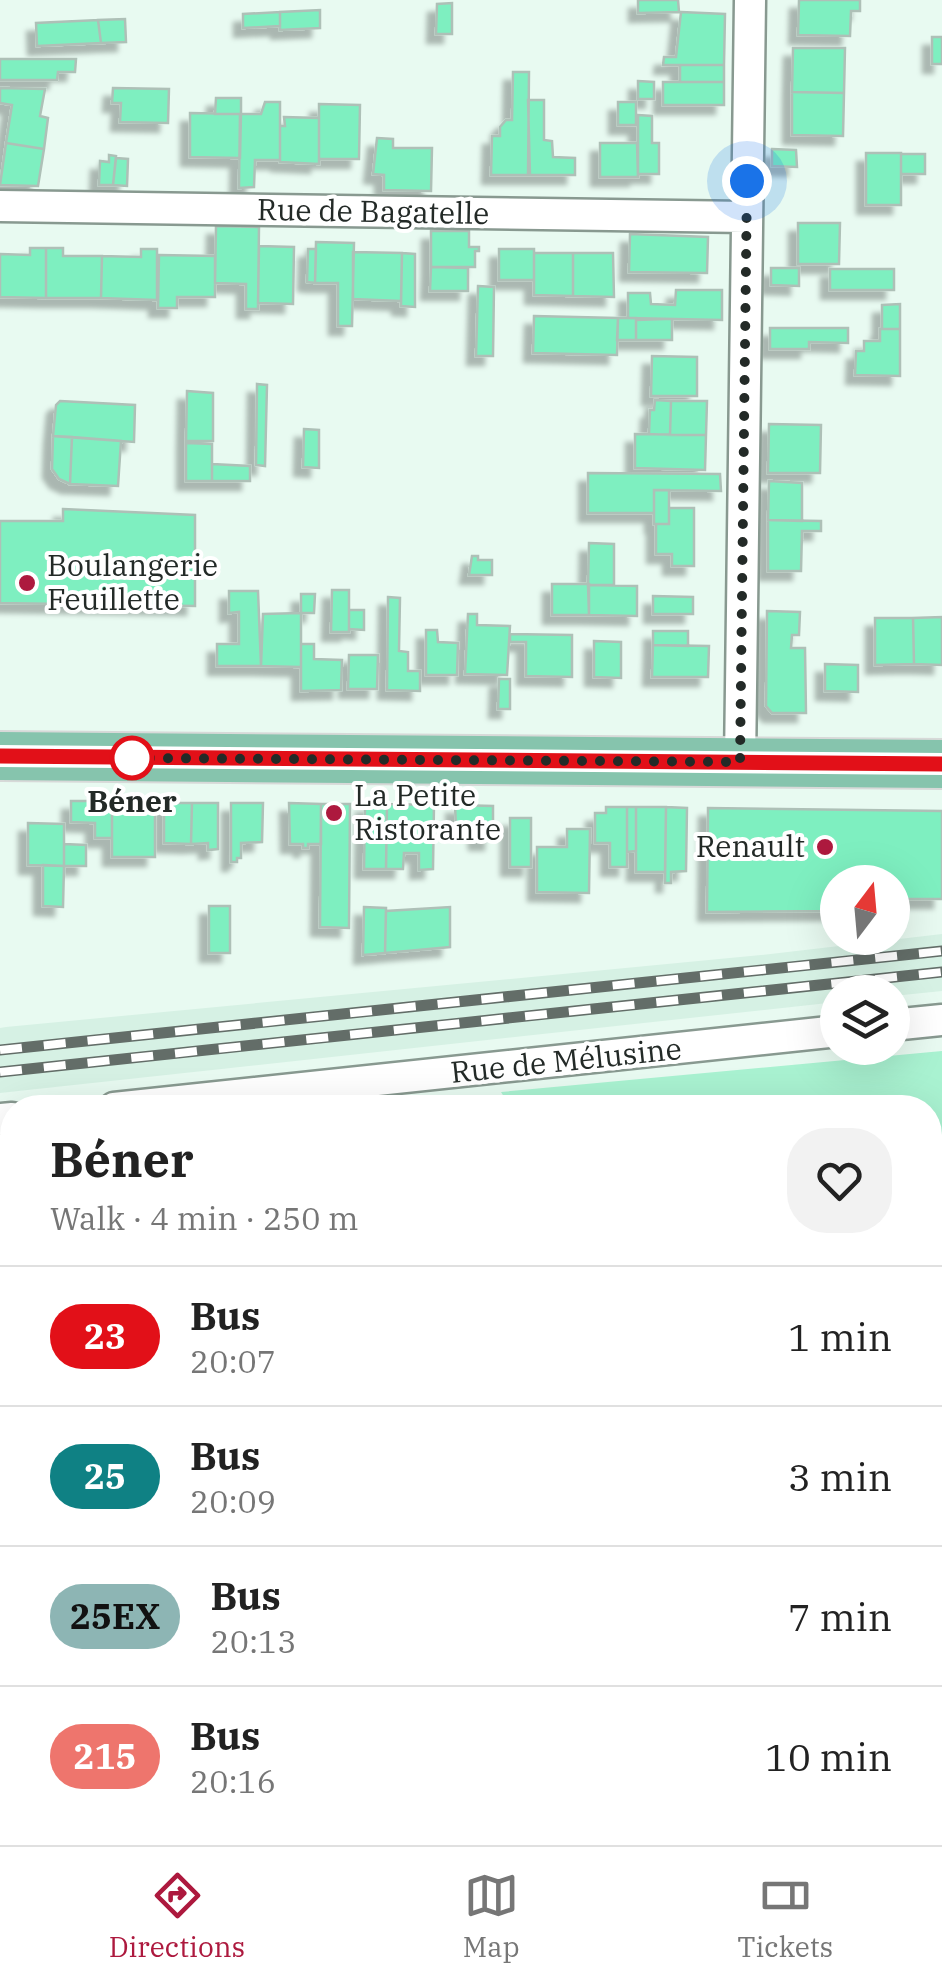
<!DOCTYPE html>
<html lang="en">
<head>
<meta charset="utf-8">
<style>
	body { margin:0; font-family:"IBM Plex Serif",serif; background:#f2f2f2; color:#222; height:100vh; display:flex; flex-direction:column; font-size:38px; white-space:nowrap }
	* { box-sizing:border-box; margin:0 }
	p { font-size:32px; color:#767676 }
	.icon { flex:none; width:55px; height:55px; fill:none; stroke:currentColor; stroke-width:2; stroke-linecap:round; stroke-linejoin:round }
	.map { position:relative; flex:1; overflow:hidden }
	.sheet { position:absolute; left:0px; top:1095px; width:942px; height:750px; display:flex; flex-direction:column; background:#fff; border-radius:40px 40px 0 0; box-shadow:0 10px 40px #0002 }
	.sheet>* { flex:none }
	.badge { padding:0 20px; border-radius:32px; font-size:35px; line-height:65px }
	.needle { width:65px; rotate:16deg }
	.buttons { position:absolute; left:820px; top:865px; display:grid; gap:20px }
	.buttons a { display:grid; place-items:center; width:90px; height:90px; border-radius:50%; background:#fff; box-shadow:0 10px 40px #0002; font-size:50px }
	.you { position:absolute; width:50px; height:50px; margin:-25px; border:8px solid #fff; border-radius:50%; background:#1a73e8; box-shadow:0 0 0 15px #1a73e833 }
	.map>.badge { position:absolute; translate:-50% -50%; box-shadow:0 0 0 5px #fff }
	.round { display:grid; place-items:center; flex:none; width:105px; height:105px; border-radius:40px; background:#f2f2f2 }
	.summary { display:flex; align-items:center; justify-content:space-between; height:170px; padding:0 50px }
	h1 { font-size:48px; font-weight:700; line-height:75px }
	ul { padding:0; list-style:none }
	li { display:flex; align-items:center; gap:30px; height:140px; padding:0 50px; border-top:2px solid #e0e0e0 }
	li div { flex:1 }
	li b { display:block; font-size:38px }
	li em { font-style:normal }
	li .badge { min-width:110px; font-weight:700; text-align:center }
	.tab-bar { display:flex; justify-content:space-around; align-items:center; height:140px; border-top:2px solid #e0e0e0; background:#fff; font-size:28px; color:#767676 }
	.tab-bar a { display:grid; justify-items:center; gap:5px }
	.tab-bar .selected { color:#ad193e }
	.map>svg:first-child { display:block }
</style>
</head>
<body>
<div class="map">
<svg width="942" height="1845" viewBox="0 0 942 1845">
	<defs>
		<filter id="shadow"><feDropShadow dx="-9" dy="9" stdDeviation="2.5" flood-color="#0004"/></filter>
	</defs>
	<rect width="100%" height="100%" fill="#e8faf1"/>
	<path fill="#d6f1e4" d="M942,934V991L893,996L892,992H838L837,1002L0,1093V1028L6,1027L761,955Z"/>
	<path fill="#a9f2d1" d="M942,1051V1135L930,1138V1108H511L501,1092Z
		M12,1266V1832H930V1530L942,1544V1845H0V1269Z"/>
	<path fill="#39b084" stroke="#328868" stroke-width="2.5" d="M12,1179V1370L0,1378V1181Z
		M930,1436L942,1449V1662L930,1648Z"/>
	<path fill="#7eefc0" stroke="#aec0b7" stroke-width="2.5" filter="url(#shadow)" d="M638,0H678L679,12L638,13Z
		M799,0H860V11H851L850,36L798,35Z
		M452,3V34H436L437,4Z
		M320,10V28L280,30V12Z
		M280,12V26L243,28V14Z
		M681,12L725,14L724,65H663L664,57H676Z
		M125,19L126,42L101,43L98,20Z
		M98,20L101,43L37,46L36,23Z
		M932,37H942V64H932Z
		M793,48H845L844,93L792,92Z
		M0,59H76L75,72H58L57,80H0Z
		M680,65H724V82H680Z
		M513,72H529L528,175H491L492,136H500V127L506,120H512Z
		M638,81L654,82V99H638Z
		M663,82H724V105H663Z
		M0,88L45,89L40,116L48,118L44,149L6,143L12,105L0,103Z
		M113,88L169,89L168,123L120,122L121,103H112Z
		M792,92L844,93L843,136L792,135Z
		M216,98H241V114H215Z
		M528,100H544V140L552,141L553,157L575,158V175H530Z
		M265,102H280V160H255L254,187L239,188L240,114H261Z
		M618,102H636V125H618Z
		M319,104L360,105L359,159H319Z
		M190,113L241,114L240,158L190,157Z
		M638,115L652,116V143H659V174H638Z
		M284,117L319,118V164L280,162V126H285Z
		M377,138L393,139V148H432L431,191L384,190V175L373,174Z
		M6,143L44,149L38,186L0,185Z
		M600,143H637L638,177H600Z
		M772,149L796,150L797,167L772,166Z
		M866,153H901V205H866Z
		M901,154H925V174H901Z
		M109,155L116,156L113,185H99L100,161L109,162Z
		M116,158L128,159L127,186L113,185Z
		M798,223H840L839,264H798Z
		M216,226L259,227L258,309H246V284L215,283Z
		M431,231H469V247H479V251H475V267H431Z
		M630,234L708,237L707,273L629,272Z
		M316,242L354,243L352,326H338V283H315Z
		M259,246L294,247L293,304L258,303Z
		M30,248H46V298L0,297V254L30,255Z
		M46,248H63V256H102L101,298H46Z
		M141,249H157V300L101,298L102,256L141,257Z
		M308,249H316L315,283L307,282Z
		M499,249H534V280H499Z
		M353,252L402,253L401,301L353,299Z
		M402,253L415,254V307L401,306Z
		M534,253H573V296L534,295Z
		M573,253H613L614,297L573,296Z
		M159,255L215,256V297H177V308H158Z
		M431,267L468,268V291H430Z
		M771,268H799V286L771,285Z
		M830,269H894V290H830Z
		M478,286L494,287L493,356H476Z
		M676,290H722V320L628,318V293H650L651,304L675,305Z
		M900,304V329H882V305Z
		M534,316L618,318L617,355L533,353Z
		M618,318H636V340H617Z
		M665,319H672V340H636V320Z
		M770,328H848V343L809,342V349H770Z
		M880,329H900V376L855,375L856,351H864V341H880Z
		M652,356L697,357V396H651Z
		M257,384L267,385L265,466L256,465Z
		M187,391L213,393V441H186Z
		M655,400L671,401L670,435L649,434L650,410H654Z
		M60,401L135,405L134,442L53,436L56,405Z
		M671,401H707L706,435H670Z
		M769,424L821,425L820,473H768Z
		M304,429L319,430V468L303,467Z
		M635,434L706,435L705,470L635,468Z
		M53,436L72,437L70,484L59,479L52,469Z
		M72,437L121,441L118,486L70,484Z
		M186,443L212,444V481H186Z
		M212,464L250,466V481H212Z
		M588,473L720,474L721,491L654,490V513H588Z
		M769,481L802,483V521L768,520Z
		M654,490H669V524H654Z
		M669,508H694V566H672V554H656V524H669Z
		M63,509L195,515V606L0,603V521H63Z
		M768,520L821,521V531H802L801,571H768Z
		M589,543L614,544V585H588Z
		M472,556H478V560H492V575H469Z
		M552,584H589V615H552Z
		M588,585L637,586V616L589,615Z
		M332,590H349V632H331Z
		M229,591H258L261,666H217V644H239V612L229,613Z
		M301,594H315L314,613H301Z
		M653,596L693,597V614H653Z
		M388,597L400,598L399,651L408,652V671H420V691L387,690Z
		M349,610H364V630L349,629Z
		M767,611L800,612L799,635H792L791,648H805L806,713H772L766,706Z
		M301,613V667L261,666L263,614Z
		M468,614H477V625L510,626L507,675L465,674Z
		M942,617V665L914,664L913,618Z
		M875,618H913L914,664L875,665Z
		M426,630H437L438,642L458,643L457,675H426Z
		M653,631H688V646L653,645Z
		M510,634L572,635V677L526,676V642H510Z
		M594,641L621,642V678L594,677Z
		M301,644H314V659L342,660L341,690L301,691Z
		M653,645L709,646L708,677H652Z
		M349,655H378L377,689H348Z
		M825,664L858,665V692L825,691Z
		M499,679H510V709H498Z
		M71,801H112V838H95V823L71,822Z
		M112,801L155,802V857H112Z
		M164,803H192L191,844L164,843Z
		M192,803H218V849L208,850V843L191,844Z
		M231,803H263L262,842L241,843V858H237V862H231Z
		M289,803L321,804V844H308V848H303V844H290Z
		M321,804H350L349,928L320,927Z
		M365,804H387L386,869H364Z
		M387,804L434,805L433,869L419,870V853H404L403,869H386Z
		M455,805L493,806V841H478L477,826H456Z
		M606,807H627V867H610V843H595V813H606Z
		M627,807H636V851L627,852Z
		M636,807H666L665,872H636Z
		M666,807L687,808L686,871L671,872V883H665Z
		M708,808L942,811V899H892V882H838V911L707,912Z
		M510,818H531V867H510Z
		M28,823L64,824V866L28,865Z
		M567,829H590L589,893L537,892V847H567Z
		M64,844L86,845V866H64Z
		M43,865L64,866L63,907L43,906Z
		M209,906H230V953H209Z
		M364,907L386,908L385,953L363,955Z
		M450,907V947L385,953L386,911Z
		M930,1259L942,1269V1284L930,1300Z"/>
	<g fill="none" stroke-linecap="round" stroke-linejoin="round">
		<defs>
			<path id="minor" d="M0,206L747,217
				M740,763L750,0
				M892,1025L942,1020
				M114,1108L838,1031
				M0,1119L12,1118
				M930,1188L942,1197"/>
			<path id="primary" d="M0,756L942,764"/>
		</defs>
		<use href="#minor" stroke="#889990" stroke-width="35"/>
		<use href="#primary" stroke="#d7d9d8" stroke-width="52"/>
		<path stroke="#8e9a94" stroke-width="6" stroke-dasharray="5 8" stroke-linecap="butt" d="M0,1456L12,1448
			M930,1731L942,1748"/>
		<use href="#minor" stroke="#fff" stroke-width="30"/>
		<use href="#primary" stroke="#86c4ad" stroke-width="48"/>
		<defs>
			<path id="rail" d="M0,1050L942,951
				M0,1072L942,972"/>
		</defs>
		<use href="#rail" stroke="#636d68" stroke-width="11"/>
		<use href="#rail" stroke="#fff" stroke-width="8" stroke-dasharray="22" stroke-linecap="butt"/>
	</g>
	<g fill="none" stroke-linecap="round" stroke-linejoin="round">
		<defs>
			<path id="line" d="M0,756L942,764"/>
		</defs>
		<use href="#line" stroke="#fff" stroke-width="22"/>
		<use href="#line" stroke="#e21018" stroke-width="15"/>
		<path stroke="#232a27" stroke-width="10" stroke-dasharray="0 18" d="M132,758L740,762L747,181"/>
	</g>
	<g fill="#ad193e" stroke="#fff" stroke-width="4">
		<circle cx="27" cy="583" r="10"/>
		<circle cx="334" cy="813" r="10"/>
		<circle cx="825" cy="847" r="10"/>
	</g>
	<circle fill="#fff" stroke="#e21018" stroke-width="5" cx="132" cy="758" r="20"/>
	<g text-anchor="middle" stroke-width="8" stroke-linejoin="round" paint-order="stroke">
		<g font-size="30" fill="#232a27" stroke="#fff">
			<text transform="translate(373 212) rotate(1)" y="10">Rue de Bagatelle</text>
			<text transform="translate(566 1061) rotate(-6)" y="10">Rue de Mélusine</text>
		</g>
		<g font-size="30" fill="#232a27" stroke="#fff" text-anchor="start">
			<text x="47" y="576">Boulangerie<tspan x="47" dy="34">Feuillette</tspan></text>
			<text x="354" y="806">La Petite<tspan x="354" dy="34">Ristorante</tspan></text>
			<text x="805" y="857" text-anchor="end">Renault</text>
		</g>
		<g font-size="30" font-weight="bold" fill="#232a27" stroke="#fff">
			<text x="132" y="812">Béner</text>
		</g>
	</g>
</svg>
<div class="buttons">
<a><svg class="needle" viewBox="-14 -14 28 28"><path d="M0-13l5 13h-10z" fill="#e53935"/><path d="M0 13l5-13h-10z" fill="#767676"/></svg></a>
<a><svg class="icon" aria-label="layers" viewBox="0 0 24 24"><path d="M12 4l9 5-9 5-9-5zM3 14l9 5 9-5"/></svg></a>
</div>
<div class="you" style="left:747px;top:181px"></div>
<section class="sheet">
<div class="summary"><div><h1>Béner</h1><p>Walk · 4 min · 250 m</p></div><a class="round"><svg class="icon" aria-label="heart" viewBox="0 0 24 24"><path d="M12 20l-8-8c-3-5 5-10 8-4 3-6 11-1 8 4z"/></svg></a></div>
<ul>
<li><span class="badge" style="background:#e21018;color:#fff">23</span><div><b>Bus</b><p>20:07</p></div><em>1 min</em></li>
<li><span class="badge" style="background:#0f8184;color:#fff">25</span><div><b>Bus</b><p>20:09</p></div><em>3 min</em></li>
<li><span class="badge" style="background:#8db5b4;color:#111">25EX</span><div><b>Bus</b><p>20:13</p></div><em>7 min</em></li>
<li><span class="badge" style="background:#ee756d;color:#fff">215</span><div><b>Bus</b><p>20:16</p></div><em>10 min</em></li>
</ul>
</section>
</div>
<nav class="tab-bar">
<a class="selected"><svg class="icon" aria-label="directions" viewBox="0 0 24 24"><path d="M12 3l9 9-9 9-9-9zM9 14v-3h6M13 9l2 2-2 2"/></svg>Directions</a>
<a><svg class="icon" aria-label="map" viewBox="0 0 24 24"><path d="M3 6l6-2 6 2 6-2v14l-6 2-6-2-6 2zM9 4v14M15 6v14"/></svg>Map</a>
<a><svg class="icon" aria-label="tickets" viewBox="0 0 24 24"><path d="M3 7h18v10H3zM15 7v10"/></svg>Tickets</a>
</nav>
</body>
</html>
